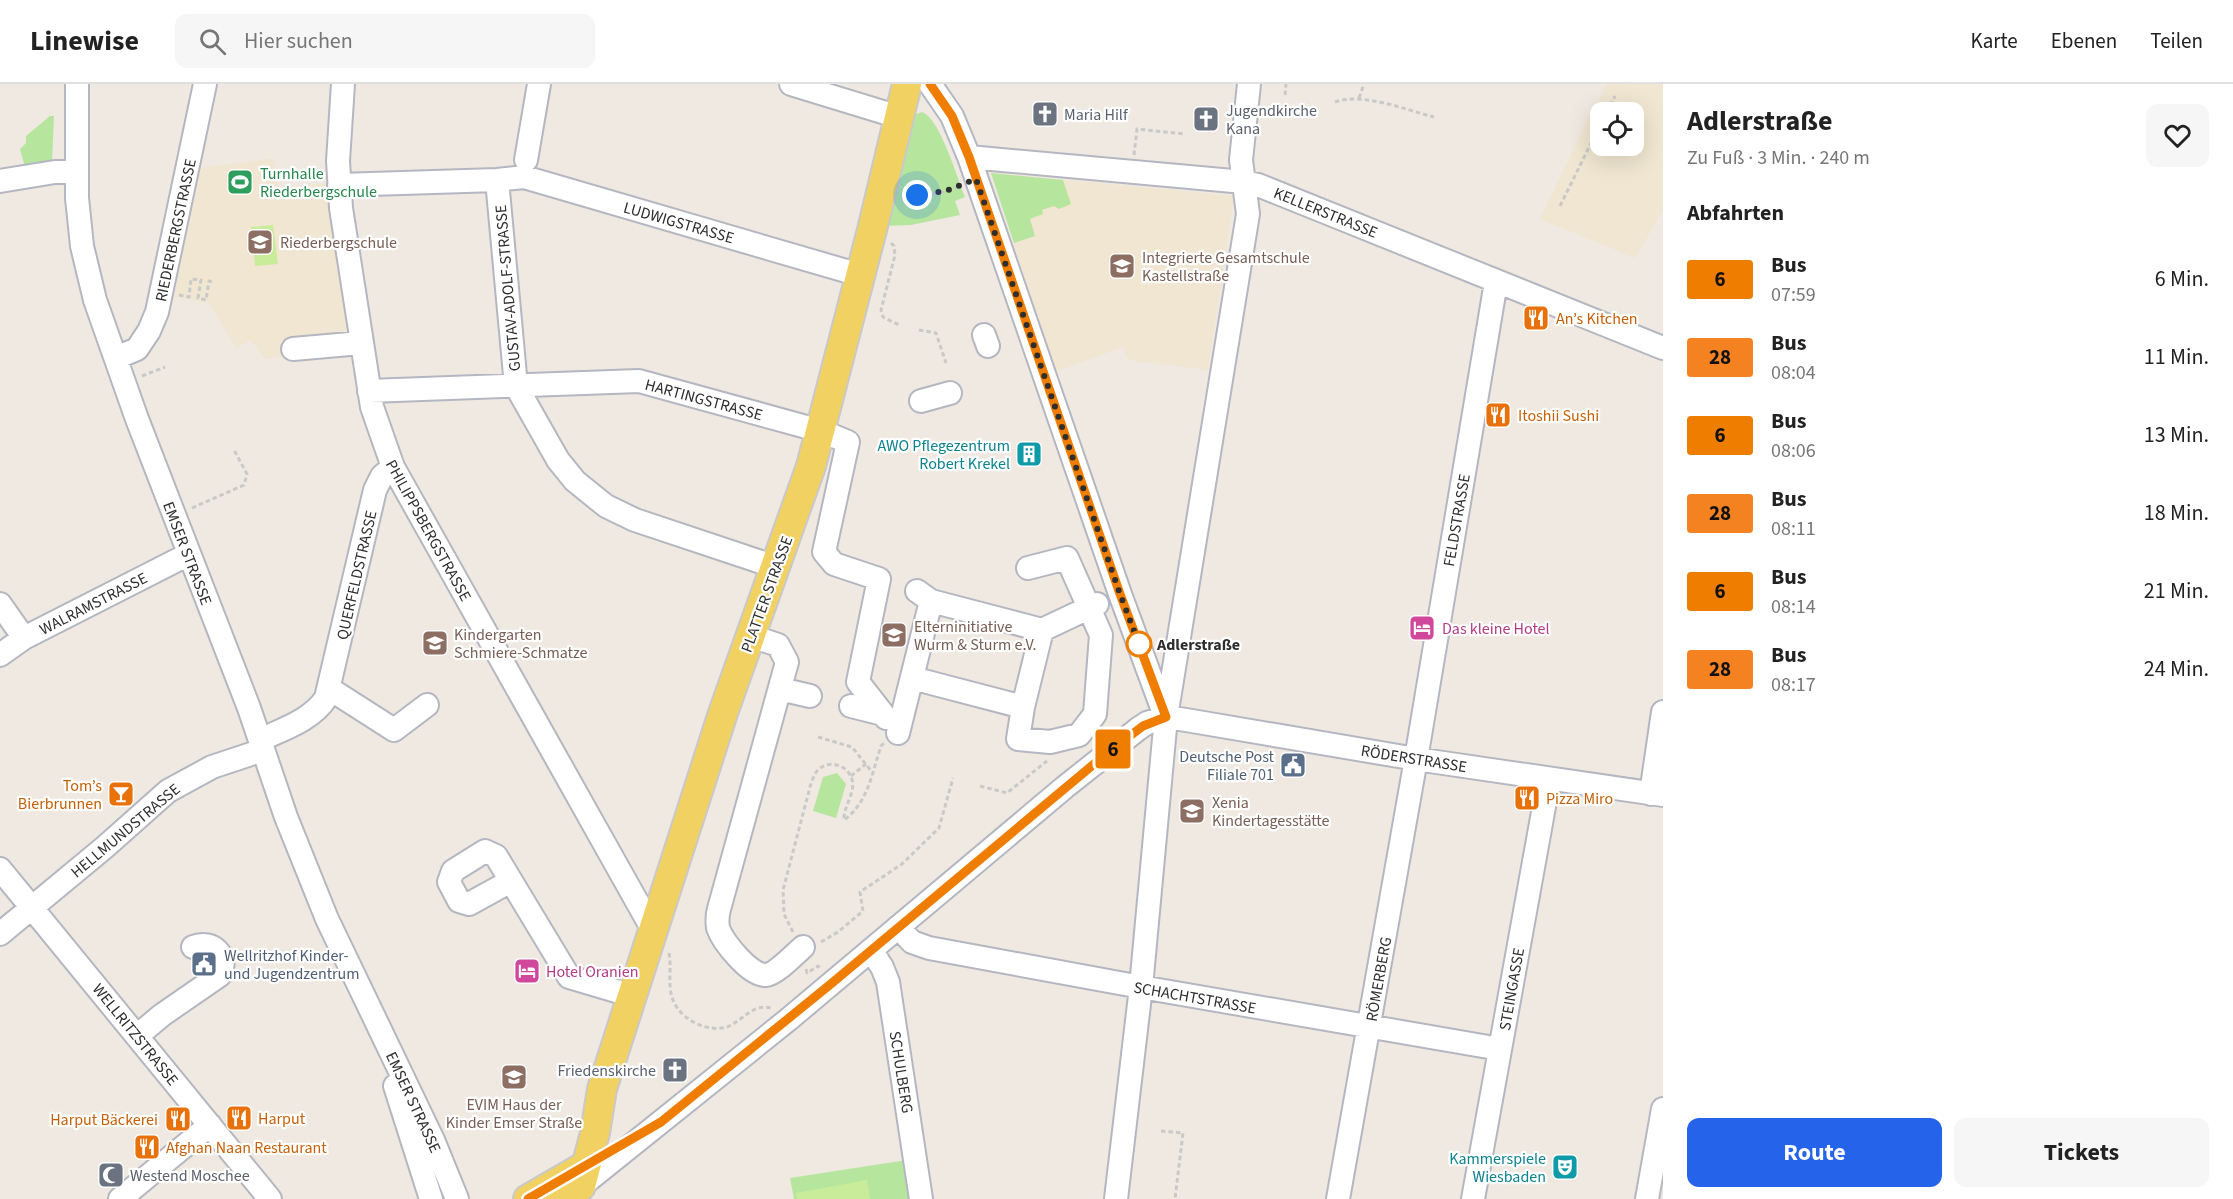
<!DOCTYPE html>
<html lang="de">
<head>
<meta charset="utf-8">
<style>
	body { margin:0; font-family:"Source Sans 3",sans-serif; background:#f6f6f6; color:#222; height:100vh; display:flex; flex-direction:column; font-size:22px; white-space:nowrap }
	* { box-sizing:border-box; margin:0 }
	p { font-size:20px; color:#767676 }
	.icon { flex:none; width:33px; height:33px; fill:none; stroke:currentColor; stroke-width:2; stroke-linecap:round; stroke-linejoin:round }
	.map { position:relative; flex:1; overflow:hidden }
	.sheet { display:flex; flex-direction:column; background:#fff; width:570px }
	.sheet>* { flex:none }
	.badge { padding:0 12px; border-radius:4px; font-size:21px; line-height:39px }
	.tools { position:absolute; left:1590px; top:18px; display:grid; gap:12px }
	.tools a { display:grid; place-items:center; width:54px; height:54px; border-radius:12px; background:#fff; box-shadow:0 6px 24px #0002; font-size:30px }
	.you { position:absolute; width:30px; height:30px; margin:-15px; border:4px solid #fff; border-radius:50%; background:#1a73e8; box-shadow:0 0 0 9px #1a73e833 }
	.map>.badge { position:absolute; translate:-50% -50%; box-shadow:0 0 0 3px #fff }
	h2 { padding:0 24px; font-size:22px; line-height:54px }
	.round { display:grid; place-items:center; flex:none; width:63px; height:63px; border-radius:12px; background:#f6f6f6 }
	.head { display:flex; align-items:center; justify-content:space-between; height:102px; padding:0 24px }
	h1 { font-size:28px; font-weight:700; line-height:45px }
	.cta { display:flex; gap:12px; margin-top:auto; padding:12px 24px }
	.cta a { flex:1; height:69px; border-radius:12px; background:#2563eb; color:#fff; font-size:24px; font-weight:700; line-height:69px; text-align:center }
	.cta a+a { background:#f6f6f6; color:#222 }
	ul { padding:0; list-style:none }
	li { display:flex; align-items:center; gap:18px; height:78px; padding:0 24px }
	li div { flex:1 }
	li b { display:block; font-size:22px }
	li em { font-style:normal }
	li .badge { min-width:66px; font-weight:700; text-align:center }
	header { display:flex; align-items:center; gap:36px; box-sizing:border-box; height:84px; padding:0 30px; background:#fff; border-bottom:2px solid #e0e0e0 }
	header strong { font-size:28px }
	nav { display:flex; gap:33px; margin-inline-start:auto; font-size:21px }
	.search { width:420px; height:54px; background:#f6f6f6; display:flex; align-items:center; gap:15px; box-sizing:border-box; padding:0 21px; border-radius:12px; color:#767676; font-size:22px }
	main { display:flex; flex:1; min-height:0 }
	.map>svg:first-child { display:block }
</style>
</head>
<body>
<header>
<strong>Linewise</strong>
<div class="search"><svg class="icon" aria-label="search" viewBox="0 0 24 24"><circle cx="10" cy="10" r="6"/><path d="M15 15l6 6"/></svg>Hier suchen</div>
<nav><a>Karte</a><a>Ebenen</a><a>Teilen</a></nav>
</header>
<main>
<div class="map">
<svg width="1663" height="1115" viewBox="0 0 1663 1115">
	<rect width="100%" height="100%" fill="#efe9e1"/>
	<path fill="#f0e6d1" fill-rule="evenodd" d="M1607,0H1663V126L1635,174L1540,135L1589,32ZM1634,28V62H1600V28Z
		M274,74L277,103L329,99L349,264L265,275L251,256L236,264L209,219L174,213L199,84Z
		M991,89L1234,112L1208,286L1128,276L1123,263L1055,288Z"/>
	<path fill="#b6e59e" d="M922,28C940,34 957,94 965,113L955,117L960,131L911,141L881,142L914,31Z
		M50,32H54L52,79L25,83L20,65L26,59V52Z
		M991,89L1063,96L1071,120L1059,125L1054,122L1042,126L1043,130L1030,135L1035,152L1014,159Z
		M837,689L846,700L836,734L813,727L823,693Z
		M907,1076L913,1115H794L790,1094Z"/>
	<path fill="#c9ec9a" d="M273,141L278,180L255,182L251,143Z
		M867,1096L870,1115H797L796,1109Z"/>
	<g fill="none" stroke-linecap="round" stroke-linejoin="round">
		<defs>
			<path id="minor" d="M77,0V114L82,162L95,216L137,335L249,624L286,733L327,835L433,1056L457,1115
				M343,0L338,77L341,124L372,323L393,383L654,848
				M791,0L899,33
				M930,0L952,32L969,73L1120,510L1165,632
				M969,73L1244,98L1258,101L1663,264
				M526,76L539,0
				M497,96L516,302L558,376L575,397L606,422L635,436L776,483
				M0,97L55,88H76
				M339,101L497,96L524,93L860,191
				M984,251L988,262
				M293,265L361,259
				M116,274L137,265L149,247L157,228L205,0
				M369,307L639,297L821,347L848,358L824,468L834,480L879,495L858,598L883,630
				M921,317L950,309
				M1028,484L1067,474L1101,551L1095,630L1079,651L1050,658L1018,655L1023,623L1042,546
				M917,507L931,517L1042,546L1097,520
				M0,520L24,554
				M751,552L778,561L787,578L719,825C717,832 717,837 718,844C723,858 750,892 766,891C776,890 795,870 803,863
				M0,571L24,554L189,470
				M912,594L1023,623
				M330,605L394,646L427,621
				M780,605L810,612
				M851,622L883,630L886,634
				M898,649L931,517
				M260,656C283,645 312,636 326,614L375,406L382,392L393,383
				M1651,710L1663,628
				M0,785L270,1115
				M511,797L469,820L459,817L449,798L453,787L485,767L496,772L569,893L633,912
				M898,843L912,858L929,864L1141,903L1500,965
				M0,850L105,763L168,707L212,683L263,666
				M871,866L882,883L888,898L921,1115
				M137,952L162,931L220,891C229,872 213,855 193,863
				M395,1002L431,1115
				M581,1102L789,935L1065,703L1138,645L1147,639L1166,633L1186,636L1416,675L1663,711
				M120,1115L210,1041
				M1116,1115L1141,903L1166,633L1248,130L1241,76L1249,0
				M1338,1115L1416,675L1496,198
				M1473,1115L1549,695
				M1647,1115L1663,1025"/>
			<path id="major" d="M528,1115L585,1082
				M565,1115L581,1102L595,1049L602,1005L723,629L811,382L872,146L907,0"/>
		</defs>
		<use href="#minor" stroke="#b4b7c1" stroke-width="26"/>
		<use href="#major" stroke="#c9c9c9" stroke-width="32"/>
		<path stroke="#c9c9c9" stroke-width="3" stroke-dasharray="4.5 3" stroke-linecap="butt" d="M1285,11L1286,0
			M1359,14L1364,0
			M1335,18C1363,8 1406,26 1434,33
			M1607,28L1615,12
			M1134,71L1137,45L1185,50
			M903,109C923,113 943,110 961,102
			M1560,122L1600,41
			M891,159L894,162L895,171L881,226L883,233L901,242
			M179,211L189,213L191,195L201,196L198,214L206,216L209,197L213,198
			M919,246L936,249L946,279
			M142,292L165,283
			M192,424L244,401L247,390L234,366
			M818,653L852,663L872,688
			M851,692L866,680
			M980,702L1007,709L1047,677
			M793,848L784,830L783,806L810,703C811,699 813,694 815,690C823,676 843,678 850,691C859,706 843,721 844,736C868,719 872,689 881,662L884,659
			M821,858L838,848L863,827L860,808L902,780L939,744L953,694
			M669,869C672,885 667,901 673,916C680,935 707,949 727,943C743,937 754,917 773,925
			M806,885L807,889L818,882L821,885
			M1161,1047L1183,1049L1175,1115"/>
		<use href="#minor" stroke="#fff" stroke-width="22"/>
		<use href="#major" stroke="#f2d163" stroke-width="28"/>
	</g>
	<g fill="none" stroke-linecap="round" stroke-linejoin="round">
		<defs>
			<path id="line" d="M528,1115L661,1038L832,899L1106,670L1143,642L1166,633L1120,510L969,73L952,32L930,0"/>
		</defs>
		<use href="#line" stroke="#fff" stroke-width="14"/>
		<use href="#line" stroke="#ef7d00" stroke-width="9"/>
		<path stroke="#2e2e2e" stroke-width="6" stroke-dasharray="0 10.8" d="M917,111L946,107L976,95L1120,510L1139,560"/>
	</g>
	<defs>
		<symbol id="church-square" viewBox="-11 -11 22 22"><rect x="-9" y="-9" width="18" height="18" rx="4" fill="#6b7280" stroke="#fff"/><path d="M-1.2-6h2.4v3.5h3.3v2.4h-3.3V6h-2.4V-.1h-3.3v-2.4h3.3Z" fill="#fff"/></symbol>
		<symbol id="stadium-square" viewBox="-11 -11 22 22"><rect x="-9" y="-9" width="18" height="18" rx="4" fill="#2e9e5b" stroke="#fff"/><path d="M0-5a6.5 5 0 1 0 0 10a6.5 5 0 1 0 0-10ZM-3.5-1.8h7v3.6h-7Z" fill="#fff"/></symbol>
		<symbol id="school-square" viewBox="-11 -11 22 22"><rect x="-9" y="-9" width="18" height="18" rx="4" fill="#8d6e63" stroke="#fff"/><path d="M0-5L7-2L0 1L-7-2ZM-4 1L0 2.5L4 1V4Q0 6-4 4Z" fill="#fff"/></symbol>
		<symbol id="restaurant-square" viewBox="-11 -11 22 22"><rect x="-9" y="-9" width="18" height="18" rx="4" fill="#e8710a" stroke="#fff"/><path d="M-5-6h1v4h1v-4h1v4h1v-4h1v5L-1.5 .5V6h-2V.5L-5-1ZM5-6V6H3V1.5H1.5Q1.5-4 5-6Z" fill="#fff"/></symbol>
		<symbol id="building-square" viewBox="-11 -11 22 22"><rect x="-9" y="-9" width="18" height="18" rx="4" fill="#0f9aa8" stroke="#fff"/><path d="M-4-6H4V6H1V3H-1V6H-4ZM-2.5-4.3h1.7v1.8h-1.7ZM.8-4.3h1.7v1.8H.8ZM-2.5-1h1.7V.8h-1.7ZM.8-1h1.7V.8H.8Z" fill="#fff"/></symbol>
		<symbol id="hotel-square" viewBox="-11 -11 22 22"><rect x="-9" y="-9" width="18" height="18" rx="4" fill="#d1479c" stroke="#fff"/><path d="M-6-4.5h1.5V1H6V5H4.5V3h-9V5H-6ZM-4 0a1.8 1.8 0 1 1 3.6 0ZM.5 0V-2.5h3Q6-2.5 6 0Z" fill="#fff"/></symbol>
		<symbol id="civic-square" viewBox="-11 -11 22 22"><rect x="-9" y="-9" width="18" height="18" rx="4" fill="#5c6f8a" stroke="#fff"/><path d="M-.6-6.5H3V-4.5H.6V-3L4-1V1h2V6H-6V1h2V-1L-.6-3ZM-1.2 2.5V6h2.4V2.5Z" fill="#fff"/></symbol>
		<symbol id="bar-square" viewBox="-11 -11 22 22"><rect x="-9" y="-9" width="18" height="18" rx="4" fill="#e8710a" stroke="#fff"/><path d="M-6-5H6L.8 .8V4.5H3.5V6h-7V4.5H-.8V.8Z" fill="#fff"/></symbol>
		<symbol id="theatre-square" viewBox="-11 -11 22 22"><rect x="-9" y="-9" width="18" height="18" rx="4" fill="#0f9aa8" stroke="#fff"/><path d="M-5-5.5Q0-4 5-5.5V0Q5 5 0 6Q-5 5-5 0ZM-3.3-2.5H-1v1.5H-3.3ZM1-2.5H3.3v1.5H1ZM-2.8 1Q0 5.5 2.8 1Z" fill="#fff"/></symbol>
		<symbol id="mosque-square" viewBox="-11 -11 22 22"><rect x="-9" y="-9" width="18" height="18" rx="4" fill="#6b7280" stroke="#fff"/><path d="M3.5-4.9A6 6 0 1 0 3.5 4.9A5 5 0 1 1 3.5-4.9Z" fill="#fff"/></symbol>
	</defs>
	<g fill-rule="evenodd">
		<use href="#church-square" x="1030" y="15" width="30" height="30"/>
		<use href="#church-square" x="1191" y="20" width="30" height="30"/>
		<use href="#stadium-square" x="225" y="83" width="30" height="30"/>
		<use href="#school-square" x="245" y="143" width="30" height="30"/>
		<use href="#school-square" x="1107" y="167" width="30" height="30"/>
		<use href="#restaurant-square" x="1521" y="219" width="30" height="30"/>
		<use href="#restaurant-square" x="1483" y="316" width="30" height="30"/>
		<use href="#building-square" x="1014" y="355" width="30" height="30"/>
		<use href="#hotel-square" x="1407" y="529" width="30" height="30"/>
		<use href="#school-square" x="879" y="536" width="30" height="30"/>
		<use href="#school-square" x="420" y="544" width="30" height="30"/>
		<use href="#civic-square" x="1278" y="666" width="30" height="30"/>
		<use href="#bar-square" x="106" y="695" width="30" height="30"/>
		<use href="#restaurant-square" x="1512" y="699" width="30" height="30"/>
		<use href="#school-square" x="1177" y="712" width="30" height="30"/>
		<use href="#civic-square" x="189" y="865" width="30" height="30"/>
		<use href="#hotel-square" x="512" y="872" width="30" height="30"/>
		<use href="#church-square" x="660" y="971" width="30" height="30"/>
		<use href="#school-square" x="499" y="978" width="30" height="30"/>
		<use href="#restaurant-square" x="224" y="1019" width="30" height="30"/>
		<use href="#restaurant-square" x="163" y="1020" width="30" height="30"/>
		<use href="#restaurant-square" x="132" y="1048" width="30" height="30"/>
		<use href="#theatre-square" x="1550" y="1068" width="30" height="30"/>
		<use href="#mosque-square" x="96" y="1076" width="30" height="30"/>
	</g>
	<circle fill="#fff" stroke="#ef7d00" stroke-width="3" cx="1139" cy="560" r="12"/>
	<g text-anchor="middle" stroke-width="4.5" stroke-linejoin="round" paint-order="stroke">
		<g font-size="16" fill="#5b616d" stroke="#fff" text-anchor="start">
			<text x="1226" y="32">Jugendkirche<tspan x="1226" dy="18">Kana</tspan></text>
			<text x="1064" y="36">Maria Hilf</text>
			<text x="656" y="992" text-anchor="end">Friedenskirche</text>
			<text x="130" y="1097">Westend Moschee</text>
		</g>
		<g font-size="16" fill="#27864d" stroke="#fff" text-anchor="start">
			<text x="260" y="95">Turnhalle<tspan x="260" dy="18">Riederbergschule</tspan></text>
		</g>
		<g font-size="16" fill="#2e2e2e" stroke="#fff">
			<text transform="translate(1326 128) rotate(22)" y="6">KELLERSTRASSE</text>
			<text transform="translate(679 138) rotate(16)" y="6">LUDWIGSTRASSE</text>
			<text transform="translate(175 146) rotate(-78)" y="6">RIEDERBERGSTRASSE</text>
			<text transform="translate(507 204) rotate(-95)" y="6">GUSTAV-ADOLF-STRASSE</text>
			<text transform="translate(704 315) rotate(15)" y="6">HARTINGSTRASSE</text>
			<text transform="translate(1456 436) rotate(-80)" y="6">FELDSTRASSE</text>
			<text transform="translate(429 446) rotate(61)" y="6">PHILIPPSBERGSTRASSE</text>
			<text transform="translate(188 469) rotate(69)" y="6">EMSER STRASSE</text>
			<text transform="translate(356 491) rotate(-77)" y="6">QUERFELDSTRASSE</text>
			<text transform="translate(766 510) rotate(-70)" y="6">PLATTER STRASSE</text>
			<text transform="translate(93 519) rotate(-27)" y="6">WALRAMSTRASSE</text>
			<text transform="translate(1414 674) rotate(9)" y="6">RÖDERSTRASSE</text>
			<text transform="translate(125 746) rotate(-40)" y="6">HELLMUNDSTRASSE</text>
			<text transform="translate(1378 895) rotate(-80)" y="6">RÖMERBERG</text>
			<text transform="translate(1511 905) rotate(-80)" y="6">STEINGASSE</text>
			<text transform="translate(1195 913) rotate(10)" y="6">SCHACHTSTRASSE</text>
			<text transform="translate(136 950) rotate(51)" y="6">WELLRITZSTRASSE</text>
			<text transform="translate(902 988) rotate(81)" y="6">SCHULBERG</text>
			<text transform="translate(414 1018) rotate(65)" y="6">EMSER STRASSE</text>
		</g>
		<g font-size="16" fill="#785e54" stroke="#fff" text-anchor="start">
			<text x="280" y="164">Riederbergschule</text>
			<text x="1142" y="179">Integrierte Gesamtschule<tspan x="1142" dy="18">Kastellstraße</tspan></text>
			<text x="914" y="548">Elterninitiative<tspan x="914" dy="18">Wurm &amp; Sturm e.V.</tspan></text>
			<text x="454" y="556">Kindergarten<tspan x="454" dy="18">Schmiere-Schmatze</tspan></text>
			<text x="1212" y="724">Xenia<tspan x="1212" dy="18">Kindertagesstätte</tspan></text>
			<text x="514" y="1026" text-anchor="middle">EVIM Haus der<tspan x="514" dy="18">Kinder Emser Straße</tspan></text>
		</g>
		<g font-size="16" fill="#c56008" stroke="#fff" text-anchor="start">
			<text x="1556" y="240">An’s Kitchen</text>
			<text x="1518" y="337">Itoshii Sushi</text>
			<text x="102" y="707" text-anchor="end">Tom’s<tspan x="102" dy="18">Bierbrunnen</tspan></text>
			<text x="1546" y="720">Pizza Miro</text>
			<text x="258" y="1040">Harput</text>
			<text x="158" y="1041" text-anchor="end">Harput Bäckerei</text>
			<text x="166" y="1069">Afghan Naan Restaurant</text>
		</g>
		<g font-size="16" fill="#0d838f" stroke="#fff" text-anchor="end">
			<text x="1010" y="367">AWO Pflegezentrum<tspan x="1010" dy="18">Robert Krekel</tspan></text>
			<text x="1546" y="1080">Kammerspiele<tspan x="1546" dy="18">Wiesbaden</tspan></text>
		</g>
		<g font-size="16" fill="#b23c85" stroke="#fff" text-anchor="start">
			<text x="1442" y="550">Das kleine Hotel</text>
			<text x="546" y="893">Hotel Oranien</text>
		</g>
		<g font-size="16" font-weight="bold" fill="#2e2e2e" stroke="#fff" text-anchor="start">
			<text x="1157" y="566">Adlerstraße</text>
		</g>
		<g font-size="16" fill="#4e5e75" stroke="#fff" text-anchor="end">
			<text x="1274" y="678">Deutsche Post<tspan x="1274" dy="18">Filiale 701</tspan></text>
			<text x="224" y="877" text-anchor="start">Wellritzhof Kinder-<tspan x="224" dy="18">und Jugendzentrum</tspan></text>
		</g>
	</g>
</svg>
<div class="tools">
<a><svg class="icon" aria-label="locate" viewBox="0 0 24 24"><circle cx="12" cy="12" r="6"/><path d="M12 2v4M12 18v4M2 12h4M18 12h4"/></svg></a>
</div>
<div class="you" style="left:917px;top:111px"></div>
<b class="badge" style="left:1113px;top:665px;background:#ef7d00;color:#111">6</b>
</div>
<section class="sheet">
<div class="head"><div><h1>Adlerstraße</h1><p>Zu Fuß · 3 Min. · 240 m</p></div><a class="round"><svg class="icon" aria-label="heart" viewBox="0 0 24 24"><path d="M12 20l-8-8c-3-5 5-10 8-4 3-6 11-1 8 4z"/></svg></a></div>
<h2>Abfahrten</h2>
<ul>
<li><span class="badge" style="background:#ef7d00;color:#111">6</span><div><b>Bus</b><p>07:59</p></div><em>6 Min.</em></li>
<li><span class="badge" style="background:#f58220;color:#111">28</span><div><b>Bus</b><p>08:04</p></div><em>11 Min.</em></li>
<li><span class="badge" style="background:#ef7d00;color:#111">6</span><div><b>Bus</b><p>08:06</p></div><em>13 Min.</em></li>
<li><span class="badge" style="background:#f58220;color:#111">28</span><div><b>Bus</b><p>08:11</p></div><em>18 Min.</em></li>
<li><span class="badge" style="background:#ef7d00;color:#111">6</span><div><b>Bus</b><p>08:14</p></div><em>21 Min.</em></li>
<li><span class="badge" style="background:#f58220;color:#111">28</span><div><b>Bus</b><p>08:17</p></div><em>24 Min.</em></li>
</ul>
<div class="cta"><a>Route</a><a>Tickets</a></div>
</section>
</main>
</body>
</html>
